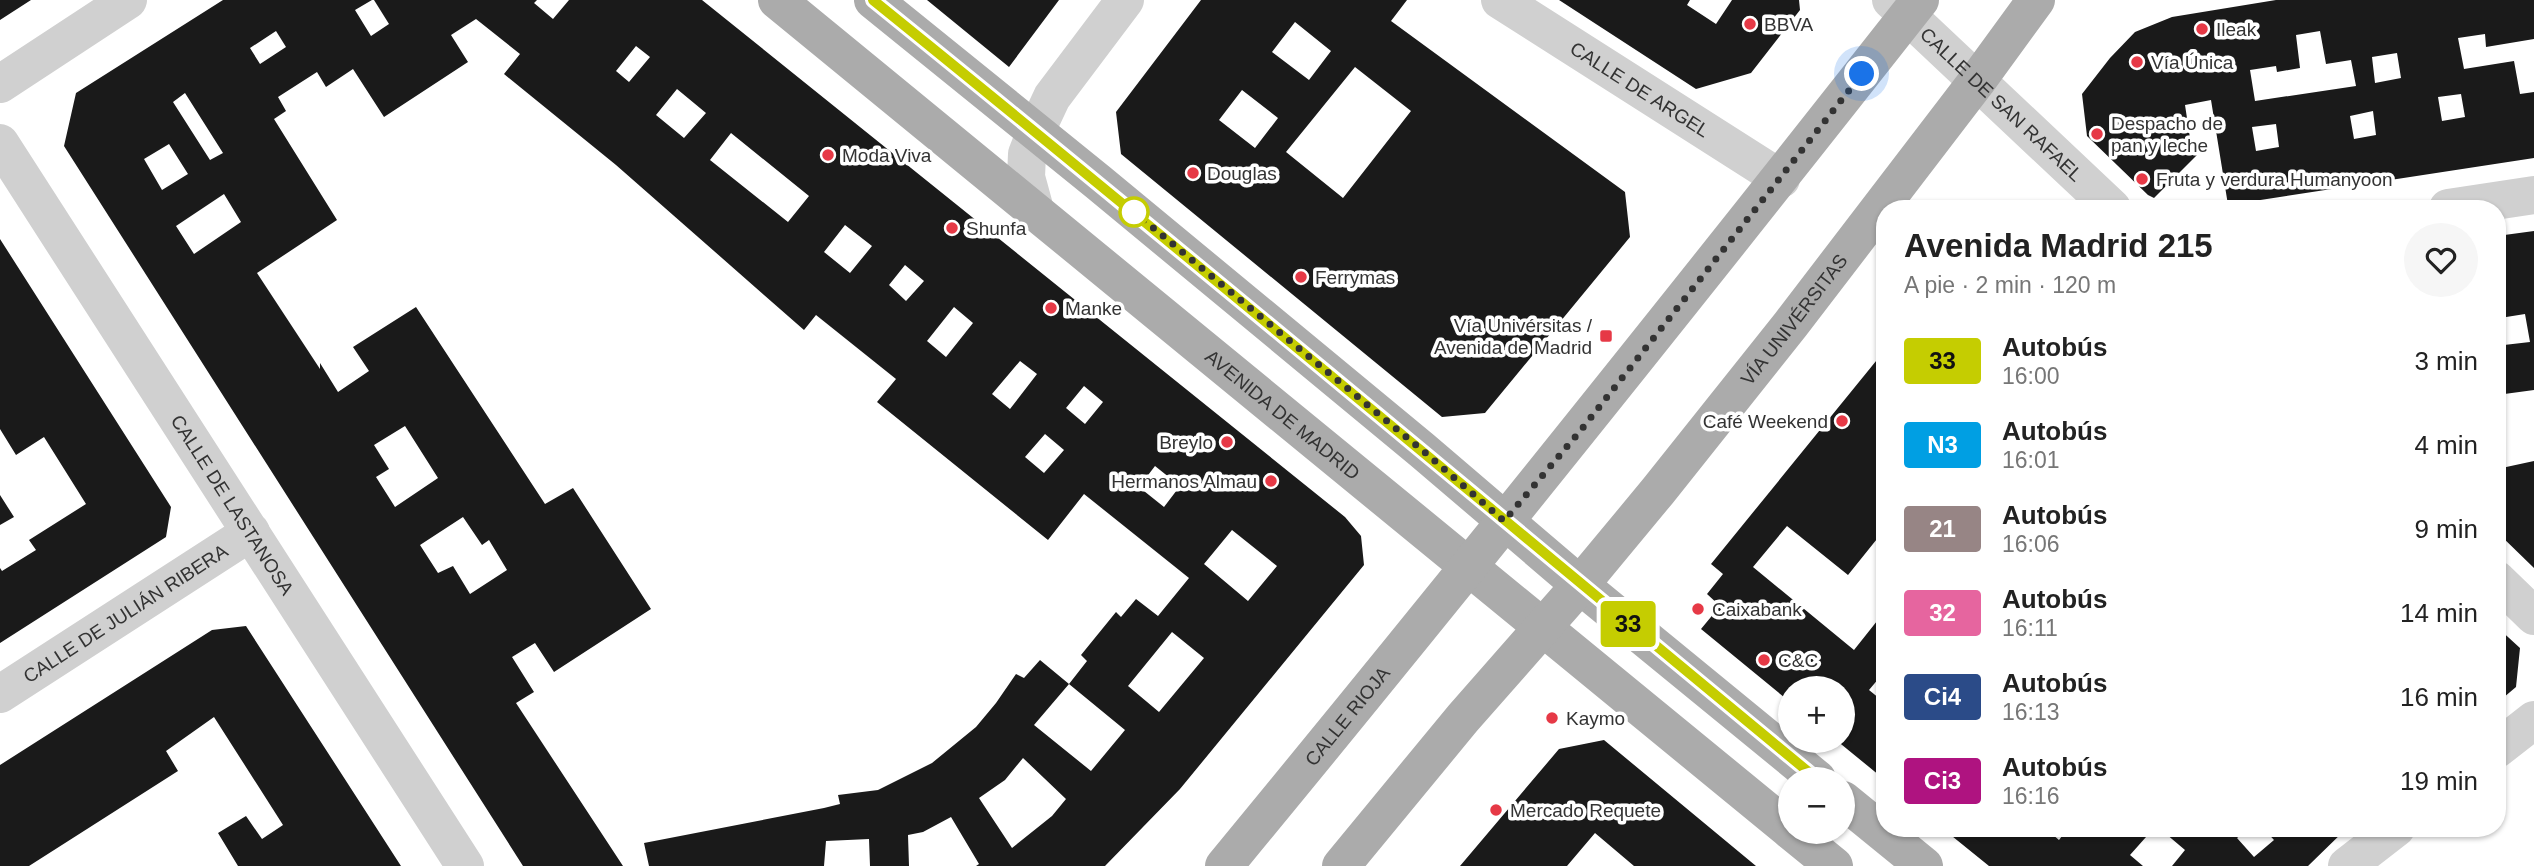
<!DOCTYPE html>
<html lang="es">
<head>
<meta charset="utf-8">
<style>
	body { margin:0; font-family:Helvetica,sans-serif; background:#f6f6f6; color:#222; height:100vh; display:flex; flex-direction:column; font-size:26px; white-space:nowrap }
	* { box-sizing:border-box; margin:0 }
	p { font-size:23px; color:#767676 }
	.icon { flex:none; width:38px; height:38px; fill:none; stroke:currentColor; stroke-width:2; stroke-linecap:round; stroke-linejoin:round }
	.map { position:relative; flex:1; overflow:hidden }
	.drawer { position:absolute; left:1876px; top:200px; width:630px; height:637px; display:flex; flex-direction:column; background:#fff; border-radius:28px; box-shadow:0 2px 5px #0004 }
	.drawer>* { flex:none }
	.badge { padding:0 14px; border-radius:5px; font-size:24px; line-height:46px }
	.fabs { position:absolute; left:1778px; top:676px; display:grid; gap:14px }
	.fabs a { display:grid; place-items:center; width:77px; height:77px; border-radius:50%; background:#fff; box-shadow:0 2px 5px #0004; font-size:35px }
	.you { position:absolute; width:35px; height:35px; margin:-18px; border:5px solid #fff; border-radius:50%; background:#1a73e8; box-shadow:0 0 0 10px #1a73e833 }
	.map>.badge { position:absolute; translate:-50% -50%; box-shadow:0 0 0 4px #fff }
	.round { display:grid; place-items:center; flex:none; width:74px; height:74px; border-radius:37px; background:#f6f6f6 }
	.head { display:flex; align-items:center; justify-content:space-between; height:119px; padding:0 28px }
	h1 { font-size:33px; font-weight:700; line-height:52px }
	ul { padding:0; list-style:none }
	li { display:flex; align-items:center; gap:21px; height:84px; padding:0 28px }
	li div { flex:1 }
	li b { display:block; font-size:26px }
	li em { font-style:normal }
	li .badge { min-width:77px; font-weight:700; text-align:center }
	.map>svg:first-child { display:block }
</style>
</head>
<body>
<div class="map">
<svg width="2534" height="866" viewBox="0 0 2534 866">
	<rect width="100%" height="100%" fill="#fff"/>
	<path fill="#1a1a1a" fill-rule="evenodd" d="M0,0H31L0,20Z
		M223,0H372L355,10L371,36L389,24L374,0H537L534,3L553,19L569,0H702L1345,517L1361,536L1364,565L1180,789L1105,866H976L979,864L951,817L923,832L908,835L909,866H870L869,839L826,841L824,866H649L644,843L824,808L840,804L838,795L878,790L932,763L976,727L996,703L1016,674L1024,678L1040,660L1069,684L1034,725L1091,771L1125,730L1069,684L1087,661L1081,655L1116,612L1121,617L1136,599L1158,616L1189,578L1084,494L1048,540L877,402L896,379L816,315L804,330L616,165L504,74L520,54L476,19L451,35L468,62L384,117L353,69L326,87L317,72L278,97L286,111L274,119L337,220L257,273L320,369V363L338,392L369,371L353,347L416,307L545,504L573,488L651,609L554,672L535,643L512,657L534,692L516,703L623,866H523L64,146L76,93ZM276,31L286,47L260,64L250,48ZM636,46L650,57L629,82L616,71ZM677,89L706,113L684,138L656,115ZM185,93L223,153L210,160L173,102ZM731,133L809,196L788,222L710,160ZM169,144L188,174L162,190L144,159ZM224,194L241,222L194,254L176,226ZM845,225L872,246L850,273L824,252ZM905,265L924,281L906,301L889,285ZM954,307L973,323L946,357L927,341ZM1020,361L1037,374L1010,409L992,394ZM1084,386L1103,402L1085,424L1066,408ZM405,426L438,478L395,507L376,477L389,469L374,445ZM1045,434L1064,450L1044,473L1025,457ZM1155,466L1180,486L1164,507L1139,487ZM463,517L482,545L489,540L507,570L470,594L453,566L438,573L420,545ZM1232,530L1277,566L1248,601L1204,564ZM1172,632L1204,658L1159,712L1128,686ZM1023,758L1066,799L1052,816L1012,848L979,798L1005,780Z
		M927,0H1059L1009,67Z
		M1201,0H1407L1391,21L1625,192L1630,237L1485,413L1442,417L1121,154L1116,112ZM1295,22L1331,51L1309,80L1272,52ZM1355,67L1411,111L1343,198L1286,152ZM1242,90L1278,118L1255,148L1219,120Z
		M1559,0H1690L1687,5L1716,24L1732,0H1799L1800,10L1751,73L1696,89Z
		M2276,0H2534V39L2486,47L2485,34L2458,38L2464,69L2514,61L2520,94L2534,92V158L2228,205L2211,100L2185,105L2192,151L2197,155L2154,198L2148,195L2087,136L2082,94L2110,58L2135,32L2172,17ZM2320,31L2326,64L2351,60L2356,86L2255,101L2250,70L2276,66L2277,72L2300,68L2296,35ZM2397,53L2401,78L2375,83L2372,57ZM2461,94L2465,117L2442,121L2438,97ZM2373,111L2376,135L2354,139L2350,116ZM2276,124L2279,147L2256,151L2252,127Z
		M2534,231V390L2497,395V236ZM2525,314L2530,342L2504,345L2500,318Z
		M0,239L171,507L166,537L0,643V568L2,571L36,550L29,540L86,504L44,437L16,455L0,429Z
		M1885,350V529L1848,575L1787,526L1753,567L1854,650L1885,611V671L1869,690L1885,703V780L1836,740H1843V688H1790V702L1701,629L1720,606L1707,594L1723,574L1711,564Z
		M2534,461V568L2497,532V469Z
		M0,495L14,517L0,525Z
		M246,626L401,866H238L218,833L246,816L262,839L283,825L214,717L166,751L178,771L29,866H0V765L212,630Z
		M2497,627L2520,648L2516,687L2497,703Z
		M1604,740L1756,866H1634L1595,833L1567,866H1460L1559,749Z
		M1942,828H2045L2059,840L2068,828H2154L2130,855L2143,866H1989Z
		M2159,828H2249L2237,838L2254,857L2274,840L2263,828H2347L2308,866H2172L2185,850Z"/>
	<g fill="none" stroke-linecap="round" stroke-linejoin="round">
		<g stroke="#d0d0d0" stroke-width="38">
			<path id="s1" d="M1500,0L1781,179"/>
			<path id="s2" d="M1891,0L2112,208"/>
			<path d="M0,84L128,0"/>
			<path id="s3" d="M0,143L465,866"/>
			<path d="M2448,208L2534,195"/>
			<path d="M1035,210L1026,177L1027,154L1036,131L1052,97L1125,0"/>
			<path d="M2497,580L2534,616"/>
			<path id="s4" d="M0,694L251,532"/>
			<path d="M2497,749L2534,720"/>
			<path d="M2347,866L2396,828"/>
		</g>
		<g stroke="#ababab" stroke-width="38">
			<path id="s5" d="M777,0L1790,830"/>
			<path d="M873,0L1098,182L1422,450L1580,585L1817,779"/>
			<path d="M1843,800L1924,866"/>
			<path d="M1791,831L1834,866"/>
			<path id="s6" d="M1224,866C1460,580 1691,291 1920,0"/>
			<path id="s7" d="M1341,866L1463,718L1580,585L1658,491L1791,324L1977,81L2036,0"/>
		</g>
	</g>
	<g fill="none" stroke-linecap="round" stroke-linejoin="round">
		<defs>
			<path id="line" d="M873,0C1190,256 1502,519 1817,779"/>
		</defs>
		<use href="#line" stroke="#fff" stroke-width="16"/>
		<use href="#line" stroke="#c5cd01" stroke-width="10"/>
		<path stroke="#333" stroke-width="7" stroke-dasharray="0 12.6" d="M1134,212L1422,450L1504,521L1581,430L1862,74"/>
	</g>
	<g fill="#e63946" stroke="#fff" stroke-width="2.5">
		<circle cx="1750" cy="24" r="7"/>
		<circle cx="2202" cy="29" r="7"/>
		<circle cx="2137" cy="62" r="7"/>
		<circle cx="2097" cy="134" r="7"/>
		<circle cx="828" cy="155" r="7"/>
		<circle cx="1193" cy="173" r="7"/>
		<circle cx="2142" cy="179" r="7"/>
		<circle cx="952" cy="228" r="7"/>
		<circle cx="1301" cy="277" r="7"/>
		<circle cx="1051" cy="308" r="7"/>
		<rect x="1599" y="329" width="14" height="14" rx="3.5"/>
		<circle cx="1842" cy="421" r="7"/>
		<circle cx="1227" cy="442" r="7"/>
		<circle cx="1271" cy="481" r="7"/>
		<circle cx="1698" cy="609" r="7"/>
		<circle cx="1764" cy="660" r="7"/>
		<circle cx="1552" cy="718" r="7"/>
		<circle cx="1496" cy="810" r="7"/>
	</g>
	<circle fill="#fff" stroke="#c5cd01" stroke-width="3.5" cx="1134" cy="212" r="14"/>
	<g text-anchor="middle" stroke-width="7" stroke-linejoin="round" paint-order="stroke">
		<g font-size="19" fill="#333" stroke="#fff" text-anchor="start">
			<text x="1764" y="31">BBVA</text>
			<text x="2216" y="36">Ileak</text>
			<text x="2151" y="69">Vía Única</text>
			<text x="2111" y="130">Despacho de<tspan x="2111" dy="22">pan y leche</tspan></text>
			<text x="842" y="162">Moda Viva</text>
			<text x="1207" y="180">Douglas</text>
			<text x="2156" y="186">Fruta y verdura Humanyoon</text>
			<text x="966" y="235">Shunfa</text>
			<text x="1315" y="284">Ferrymas</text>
			<text x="1065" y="315">Manke</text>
			<text x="1592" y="332" text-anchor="end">Vía Univérsitas /<tspan x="1592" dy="22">Avenida de Madrid</tspan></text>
			<text x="1828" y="428" text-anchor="end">Café Weekend</text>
			<text x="1213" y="449" text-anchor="end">Breylo</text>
			<text x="1257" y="488" text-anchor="end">Hermanos Almau</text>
			<text x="1712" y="616">Caixabank</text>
			<text x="1778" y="667">C&amp;C</text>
			<text x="1566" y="725">Kaymo</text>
			<text x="1510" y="817">Mercado Requete</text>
		</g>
		<g font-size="19" fill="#333" stroke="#fff">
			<text dy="7" stroke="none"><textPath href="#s1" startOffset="166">CALLE DE ARGEL</textPath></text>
			<text dy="7" stroke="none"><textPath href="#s2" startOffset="152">CALLE DE SAN RAFAEL</textPath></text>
			<text dy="7" stroke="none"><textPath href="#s7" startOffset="710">VÍA UNIVÉRSITAS</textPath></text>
			<text dy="7" stroke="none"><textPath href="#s5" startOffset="654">AVENIDA DE MADRID</textPath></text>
			<text dy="7" stroke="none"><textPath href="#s3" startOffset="430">CALLE DE LASTANOSA</textPath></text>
			<text dy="7" stroke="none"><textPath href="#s4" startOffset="149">CALLE DE JULIÁN RIBERA</textPath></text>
			<text dy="7" stroke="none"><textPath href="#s6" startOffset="194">CALLE RIOJA</textPath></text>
		</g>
	</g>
</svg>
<div class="fabs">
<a>+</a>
<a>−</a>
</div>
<div class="you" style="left:1862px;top:74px"></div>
<b class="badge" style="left:1628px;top:624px;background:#c5cd01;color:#111">33</b>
<section class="drawer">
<div class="head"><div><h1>Avenida Madrid 215</h1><p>A pie · 2 min · 120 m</p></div><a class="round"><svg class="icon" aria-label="heart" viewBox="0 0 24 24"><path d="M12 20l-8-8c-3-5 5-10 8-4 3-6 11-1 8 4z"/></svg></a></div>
<ul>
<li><span class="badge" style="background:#c5cd01;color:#111">33</span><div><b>Autobús</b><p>16:00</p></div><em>3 min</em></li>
<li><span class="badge" style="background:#009fe3;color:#fff">N3</span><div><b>Autobús</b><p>16:01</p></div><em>4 min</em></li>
<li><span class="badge" style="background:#978585;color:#fff">21</span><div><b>Autobús</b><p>16:06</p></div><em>9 min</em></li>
<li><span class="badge" style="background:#e6659f;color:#fff">32</span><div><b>Autobús</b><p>16:11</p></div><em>14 min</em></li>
<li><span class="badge" style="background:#2b4b88;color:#fff">Ci4</span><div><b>Autobús</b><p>16:13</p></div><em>16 min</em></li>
<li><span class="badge" style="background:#af1380;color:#fff">Ci3</span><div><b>Autobús</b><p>16:16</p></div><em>19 min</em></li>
</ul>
</section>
</div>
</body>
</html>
